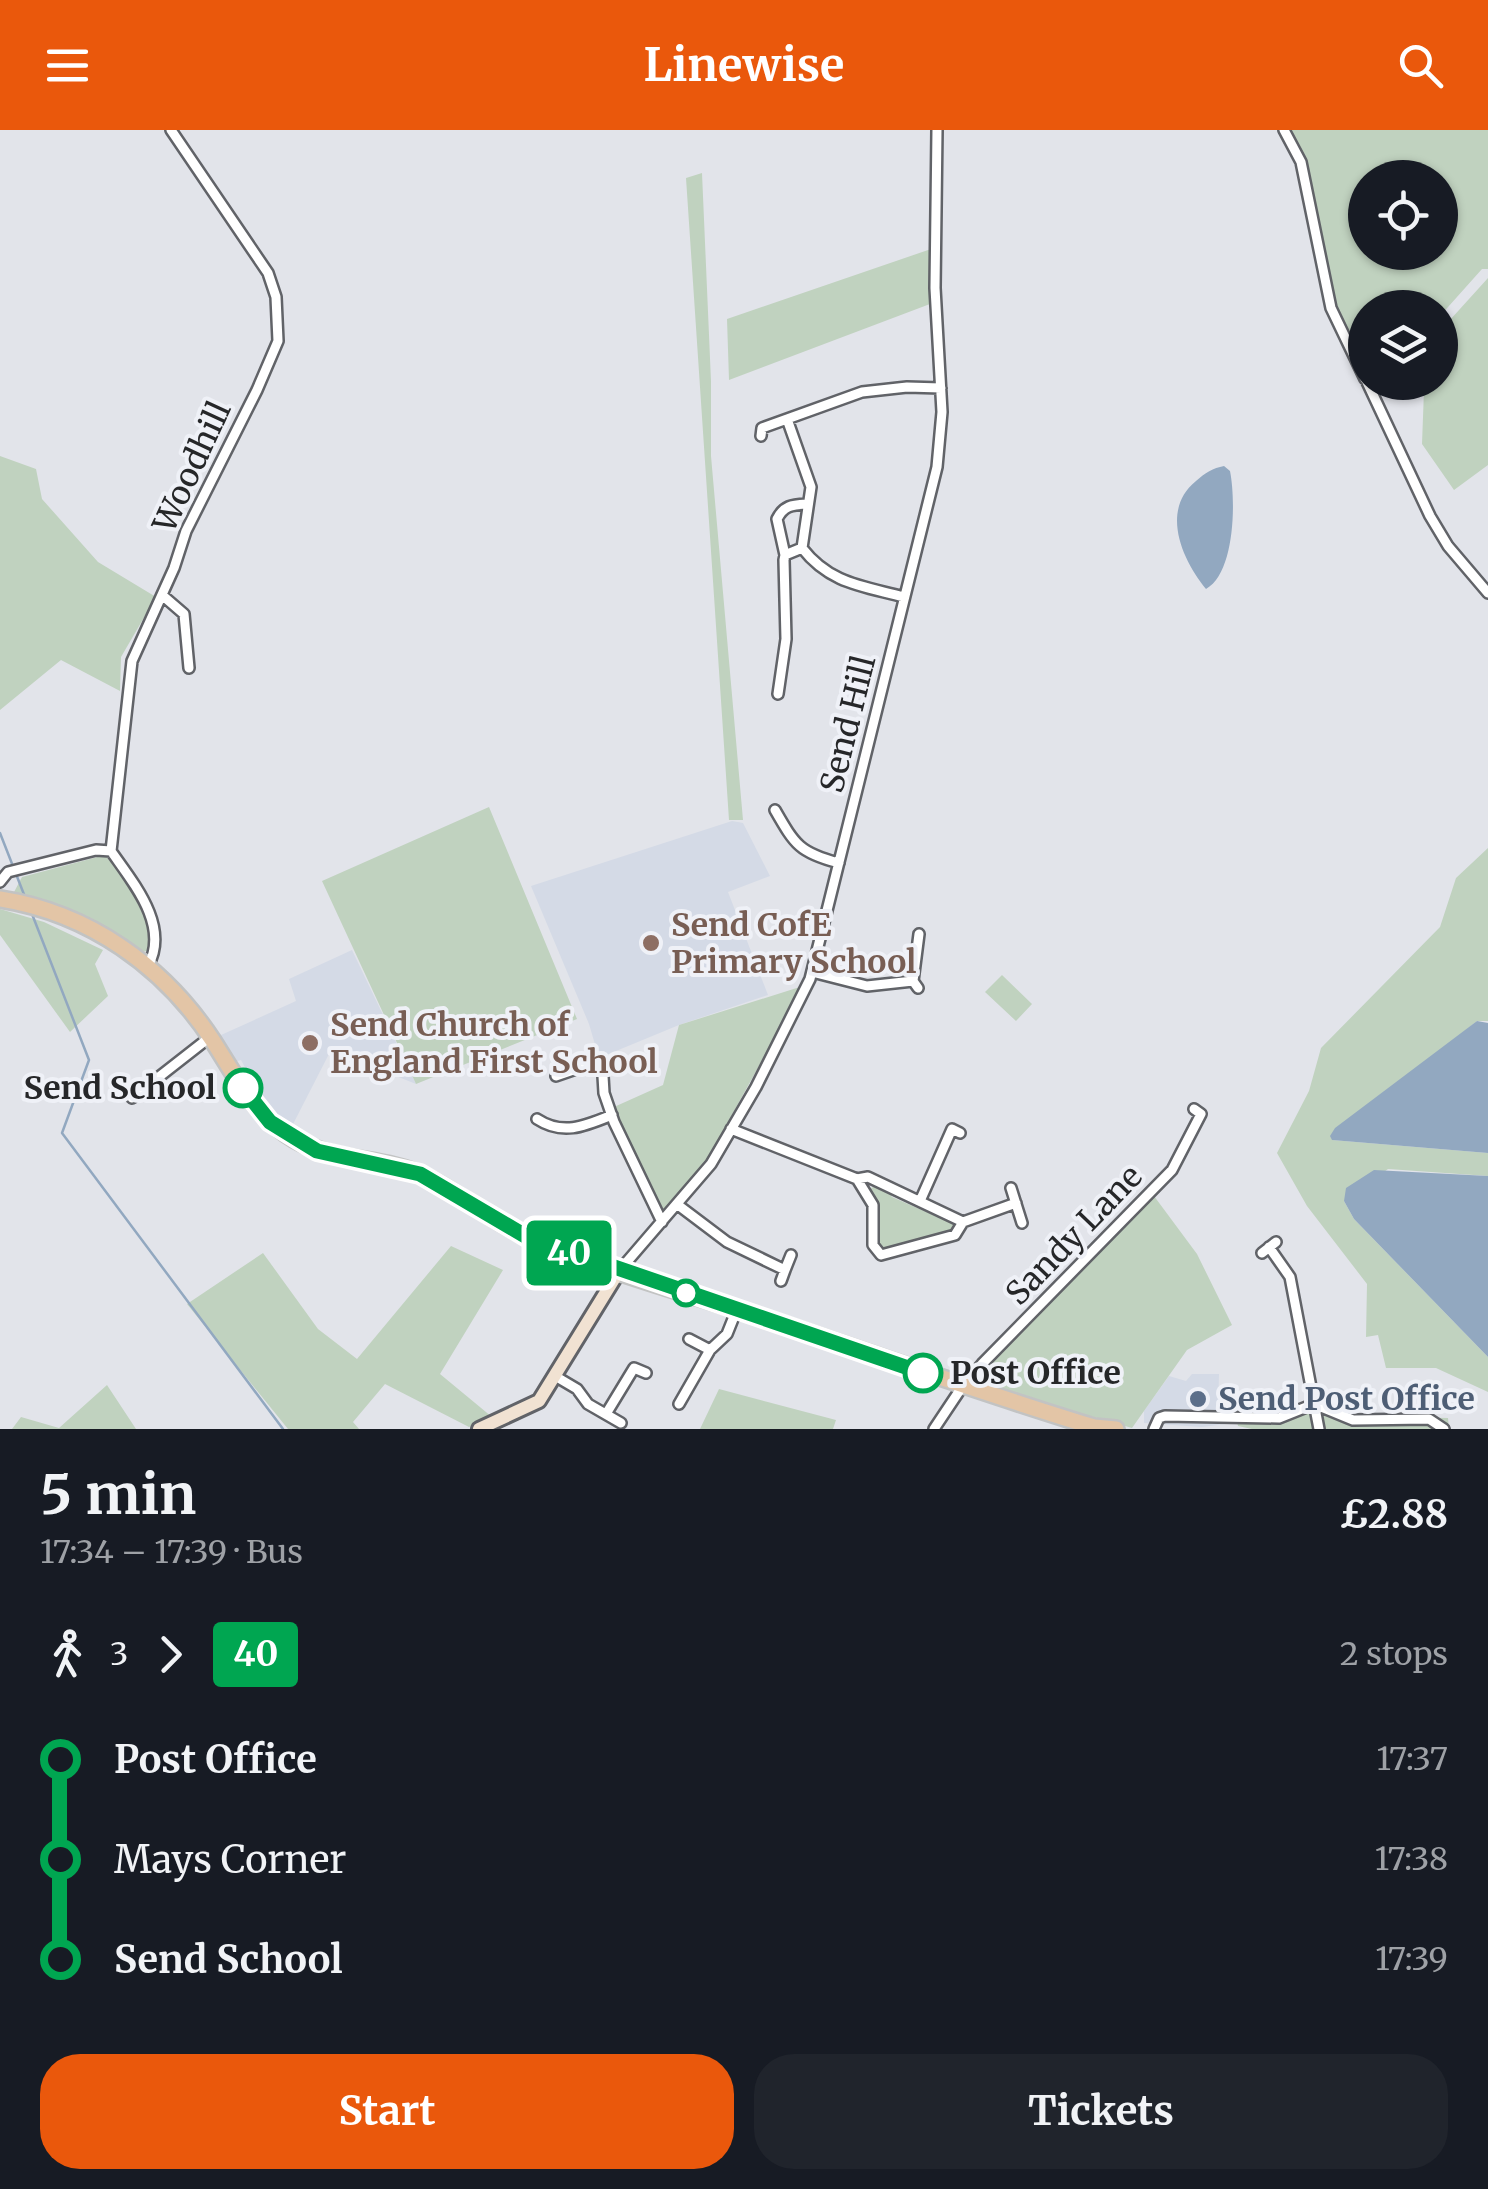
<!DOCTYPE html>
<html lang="en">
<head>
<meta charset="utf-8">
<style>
	body { margin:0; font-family:Merriweather,serif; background:#20242c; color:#f1f3f6; height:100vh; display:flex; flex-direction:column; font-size:38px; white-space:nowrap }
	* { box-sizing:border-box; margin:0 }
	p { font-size:32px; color:#9ea1a6 }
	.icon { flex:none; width:55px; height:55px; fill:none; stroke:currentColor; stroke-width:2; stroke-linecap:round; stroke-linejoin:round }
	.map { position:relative; height:1299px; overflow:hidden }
	.details { display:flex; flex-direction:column; background:#171b24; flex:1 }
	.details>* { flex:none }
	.badge { padding:0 20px; border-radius:8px; font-size:35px; line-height:65px }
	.controls { position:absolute; left:1348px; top:30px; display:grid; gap:20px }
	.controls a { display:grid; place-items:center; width:110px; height:110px; border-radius:50%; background:#171b24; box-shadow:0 2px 8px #0004; font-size:50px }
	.map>.badge { position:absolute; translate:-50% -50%; box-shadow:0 0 0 5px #fff }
	.legs { display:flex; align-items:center; gap:15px; height:110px; padding:0 40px; font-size:32px }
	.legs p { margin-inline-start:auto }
	.summary { display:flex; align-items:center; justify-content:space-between; height:170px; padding:0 40px }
	h1 { font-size:55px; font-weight:700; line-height:75px }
	.primary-button { display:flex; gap:20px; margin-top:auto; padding:20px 40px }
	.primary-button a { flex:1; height:115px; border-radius:40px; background:#ea580c; color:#fff; font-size:40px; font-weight:700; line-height:115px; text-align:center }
	.primary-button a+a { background:#20242c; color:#f1f3f6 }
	ul { padding:0 40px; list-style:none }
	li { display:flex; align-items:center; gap:35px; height:100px; font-size:38px }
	li i { display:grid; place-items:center; width:15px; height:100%; margin:0 12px; background:currentColor }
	li i::after { content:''; width:25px; height:25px; margin:-12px; border:8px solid; border-radius:50%; background:#171b24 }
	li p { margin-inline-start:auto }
	li:first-child i { background:linear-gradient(#0000 50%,currentColor 0) }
	li:last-child i { background:linear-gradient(currentColor 50%,#0000 0) }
	header { display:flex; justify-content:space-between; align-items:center; height:130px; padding:0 40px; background:#ea580c; color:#fff; font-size:45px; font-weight:700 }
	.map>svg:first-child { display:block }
</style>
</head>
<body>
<header><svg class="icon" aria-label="menu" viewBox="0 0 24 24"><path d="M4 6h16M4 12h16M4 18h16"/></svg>Linewise<svg class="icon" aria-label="search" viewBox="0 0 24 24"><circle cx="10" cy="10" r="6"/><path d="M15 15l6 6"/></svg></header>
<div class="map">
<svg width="1488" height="1299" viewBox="0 0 1488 1299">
	<rect width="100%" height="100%" fill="#e2e4ea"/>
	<path fill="#d4dae6" d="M732,691L743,693L770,746L728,762L768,865L679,895L599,928L589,894L531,756Z
		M352,820L416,954L331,920L290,1000L253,965L257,960L241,930L234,932L221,905L296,871L289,849Z
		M1192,1244H1219L1218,1282L1225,1294L1202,1297L1144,1293V1281L1169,1246L1186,1251Z"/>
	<path fill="#c0d2bf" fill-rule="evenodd" d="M1287,0H1488V139H1482L1440,186V178H1365V242L1330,161L1318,96ZM1365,48H1440V122H1365Z
		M702,43L711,251V326L743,690H729L686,48Z
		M931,119L930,174L729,250L727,189Z
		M1488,148V335L1454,360L1422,314L1424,260L1407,255L1440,252V201Z
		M0,326L36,339L42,369L98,432L156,467L121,527L120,561L61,530L0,580Z
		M489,677L577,889L416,954L322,751Z
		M1488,718V891H1477L1332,1010L1488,1023V1046L1388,1039L1344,1071L1354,1089L1488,1227V1262L1436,1238H1386L1378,1205L1366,1207L1367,1154L1307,1076L1277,1023L1309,961L1321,918L1440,797L1456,748Z
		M105,725L125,749L154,805L148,821L139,822L13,764L22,747Z
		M0,779L44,792L103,820L95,834L108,866L70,902L0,805Z
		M1002,845L1032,874L1016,891L985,862Z
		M803,856L706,1032L663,1083L614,977L663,955L679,895Z
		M876,1055L887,1060L892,1067L945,1090H954L956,1097L950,1103L885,1123C871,1110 881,1081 870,1059Z
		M1154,1066L1197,1124L1232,1195L1187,1220L1132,1298L972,1252Z
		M451,1116L503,1140L440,1244L492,1287L469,1297L385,1254L353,1292L359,1299H288L187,1174L263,1123L318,1199L357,1229Z
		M107,1255L136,1299H12L21,1287L59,1298Z
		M719,1259L836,1290L833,1299H700Z
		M1311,1268L1345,1286L1448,1288L1449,1299H1252L1238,1296L1235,1283L1282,1284Z"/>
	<path fill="#92a8c0" d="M1224,336L1230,341C1236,371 1235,443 1206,459C1182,430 1160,380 1196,351C1205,343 1213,338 1224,336Z
		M1477,891L1488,893V1023L1332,1010L1330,1006L1335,998Z
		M1374,1040L1488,1046V1227L1354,1089L1344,1071L1346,1058Z"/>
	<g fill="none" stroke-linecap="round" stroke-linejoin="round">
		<path stroke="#92a8c0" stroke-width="2.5" d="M0,703L25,767
			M32,784L89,930L62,1003L283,1299"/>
		<defs>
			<path id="street" d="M1284,0L1301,32L1331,178L1365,249
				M1367,252L1430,386L1448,416L1488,463
				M761,306L762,298L862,262L907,257L941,258
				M802,418C830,454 863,456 904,467
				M785,425L777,389C784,375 792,375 808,374
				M162,465L184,484L189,538
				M778,564L786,509L784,430L785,425L802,418L811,357L787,289
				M775,680C795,715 800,723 839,733
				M111,721L132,531L174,438L186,401L257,260L278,211L276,167L268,143L171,0
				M111,721C134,754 170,796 148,836
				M0,752L8,742L96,720L111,721
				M812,842L867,856L913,851L918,858
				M913,851L919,804
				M602,929L604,963L614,992L662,1092
				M556,946L585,936L603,940
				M132,968L210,907
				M537,989C563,1006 585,996 612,985
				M731,999L857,1049L868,1047L963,1092L1016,1073
				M857,1049L873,1075V1115L881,1125L955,1105L963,1092
				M1011,1058L1022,1093
				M920,1071L952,999L960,1003
				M678,1075L727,1112L785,1140L781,1151
				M1269,1117L1290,1147L1319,1299
				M1262,1123L1276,1112
				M785,1140L791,1125
				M619,1141L711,1034L756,957L810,849L937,337L942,282L935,158L937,0
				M689,1209L710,1220
				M555,1246L577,1259L588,1274L621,1293
				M679,1274L710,1220L727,1204L737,1179
				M606,1284L634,1238L646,1243
				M934,1299L962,1257L982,1234L1172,1040L1201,984L1194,979
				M1154,1299L1159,1288L1165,1286L1279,1288L1314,1274L1353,1290L1429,1289L1444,1299"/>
			<path id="secondary" d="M479,1299L539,1271L619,1141"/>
			<path id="primary" d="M0,769C89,783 164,836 213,911C236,947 256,987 294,1009C338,1034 382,1026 424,1046C460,1063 491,1091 528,1107C603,1141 685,1162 764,1188C874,1224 982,1263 1094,1297L1116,1299"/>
		</defs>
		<use href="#street" stroke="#616368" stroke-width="14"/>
		<use href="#secondary" stroke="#616368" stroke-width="18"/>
		<use href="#primary" stroke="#c2c3c3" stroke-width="20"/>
		<use href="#street" stroke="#fff" stroke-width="9"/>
		<use href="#secondary" stroke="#f1e2d2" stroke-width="12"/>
		<use href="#primary" stroke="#e3c5a6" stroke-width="15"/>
	</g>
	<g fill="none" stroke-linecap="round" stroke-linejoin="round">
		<defs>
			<path id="line-1" d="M243,958L270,992L317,1021L420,1044L527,1107L923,1243"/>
		</defs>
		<use href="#line-1" stroke="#fff" stroke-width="22"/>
		<use href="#line-1" stroke="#00a651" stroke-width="15"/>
	</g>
	<g fill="#8d6e63" stroke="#eff1f7" stroke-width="4">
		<circle cx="651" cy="813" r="10"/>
		<circle cx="310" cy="913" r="10"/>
	</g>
	<g fill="#fff" stroke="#00a651" stroke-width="5">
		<circle cx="243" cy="958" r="18"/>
		<circle cx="686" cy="1163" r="12"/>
		<circle cx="923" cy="1243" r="18"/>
	</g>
	<circle fill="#5c6f8a" stroke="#eff1f7" stroke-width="4" cx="1198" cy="1269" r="10"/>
	<g text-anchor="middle" stroke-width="8" stroke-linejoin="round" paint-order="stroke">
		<g font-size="32" fill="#262729" stroke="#eff1f7">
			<text transform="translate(192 337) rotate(-65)" y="11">Woodhill</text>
			<text transform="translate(848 594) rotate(-76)" y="11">Send Hill</text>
			<text transform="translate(1074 1105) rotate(-46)" y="11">Sandy Lane</text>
		</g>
		<g font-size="32" font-weight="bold" fill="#785e54" stroke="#eff1f7" text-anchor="start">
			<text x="671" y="806">Send CofE<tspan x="671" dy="37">Primary School</tspan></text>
			<text x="330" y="906">Send Church of<tspan x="330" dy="37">England First School</tspan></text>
		</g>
		<g font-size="32" font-weight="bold" fill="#262729" stroke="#eff1f7" text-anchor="end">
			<text x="216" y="969">Send School</text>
			<text x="950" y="1254" text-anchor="start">Post Office</text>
		</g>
		<g font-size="32" font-weight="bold" fill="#4e5e75" stroke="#eff1f7" text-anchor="start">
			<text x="1218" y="1280">Send Post Office</text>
		</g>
	</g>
</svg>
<div class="controls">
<a><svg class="icon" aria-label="locate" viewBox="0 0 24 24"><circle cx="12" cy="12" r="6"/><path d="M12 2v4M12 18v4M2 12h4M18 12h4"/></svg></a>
<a><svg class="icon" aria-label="layers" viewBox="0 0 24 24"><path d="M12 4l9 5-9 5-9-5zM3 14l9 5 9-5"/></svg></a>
</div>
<b class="badge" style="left:569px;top:1123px;background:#00a651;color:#fff">40</b>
</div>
<section class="details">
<div class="summary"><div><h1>5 min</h1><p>17:34 – 17:39 · Bus</p></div><b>£2.88</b></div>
<div class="legs"><svg class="icon" aria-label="walk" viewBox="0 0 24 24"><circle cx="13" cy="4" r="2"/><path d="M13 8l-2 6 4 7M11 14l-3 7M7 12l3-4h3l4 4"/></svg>3<svg class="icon" aria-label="forward" viewBox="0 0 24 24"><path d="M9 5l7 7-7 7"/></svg><b class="badge" style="background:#00a651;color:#fff">40</b><p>2 stops</p></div>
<ul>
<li><i style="color:#00a651"></i><b>Post Office</b><p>17:37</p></li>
<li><i style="color:#00a651"></i><span>Mays Corner</span><p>17:38</p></li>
<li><i style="color:#00a651"></i><b>Send School</b><p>17:39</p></li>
</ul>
<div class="primary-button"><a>Start</a><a>Tickets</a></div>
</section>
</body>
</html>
